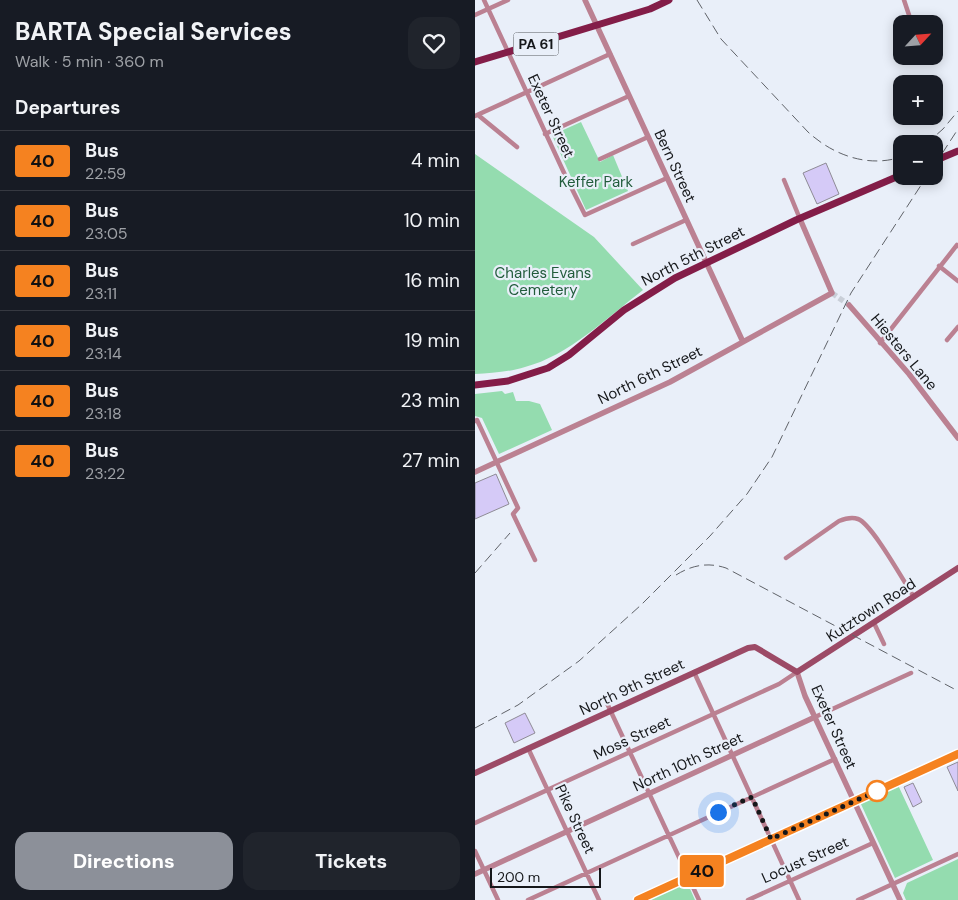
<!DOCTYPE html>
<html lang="en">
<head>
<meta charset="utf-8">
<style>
	body { margin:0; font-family:"DM Sans",sans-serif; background:#20242c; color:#f1f3f6; height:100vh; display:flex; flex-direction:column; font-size:19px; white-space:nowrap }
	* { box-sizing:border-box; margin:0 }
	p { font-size:16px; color:#9ea1a6 }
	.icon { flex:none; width:28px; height:28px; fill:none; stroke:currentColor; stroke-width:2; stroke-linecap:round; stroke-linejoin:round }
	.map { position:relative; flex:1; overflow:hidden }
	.drawer { display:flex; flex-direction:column; background:#171b24; width:475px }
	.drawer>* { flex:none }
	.badge { padding:0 10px; border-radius:4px; font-size:18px; line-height:32px }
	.needle { width:32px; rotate:64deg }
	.tools { position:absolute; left:418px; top:15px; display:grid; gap:10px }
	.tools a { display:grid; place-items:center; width:50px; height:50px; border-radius:10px; background:#171b24; box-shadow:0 2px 12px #0003; font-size:25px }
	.scale { position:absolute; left:15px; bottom:12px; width:111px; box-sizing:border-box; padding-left:5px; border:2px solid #15171a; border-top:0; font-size:14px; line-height:18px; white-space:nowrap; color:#15171a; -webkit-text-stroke:4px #e9eff9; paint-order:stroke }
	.you { position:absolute; width:25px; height:25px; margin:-12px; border:4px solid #fff; border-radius:50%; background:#1a73e8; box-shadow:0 0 0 8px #1a73e833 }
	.map>.badge { position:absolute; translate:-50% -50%; box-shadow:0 0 0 2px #fff }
	h2 { padding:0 15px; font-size:19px; line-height:45px }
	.round { display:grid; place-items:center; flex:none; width:52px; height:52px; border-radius:15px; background:#20242c }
	.headline { display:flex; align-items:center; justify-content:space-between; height:85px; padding:0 15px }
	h1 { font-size:24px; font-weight:800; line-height:38px }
	.action { display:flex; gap:10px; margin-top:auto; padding:10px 15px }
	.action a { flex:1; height:58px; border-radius:15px; background:#8c9099; color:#fff; font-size:20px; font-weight:800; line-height:58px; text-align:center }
	.action a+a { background:#20242c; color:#f1f3f6 }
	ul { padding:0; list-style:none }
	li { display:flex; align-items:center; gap:15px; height:60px; padding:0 15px; border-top:1px solid #363941 }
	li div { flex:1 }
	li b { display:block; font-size:19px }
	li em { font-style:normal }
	li .badge { min-width:55px; font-weight:700; text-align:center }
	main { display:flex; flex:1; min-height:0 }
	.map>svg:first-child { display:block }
</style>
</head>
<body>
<main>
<section class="drawer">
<div class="headline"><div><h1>BARTA Special Services</h1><p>Walk · 5 min · 360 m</p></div><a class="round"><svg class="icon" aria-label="heart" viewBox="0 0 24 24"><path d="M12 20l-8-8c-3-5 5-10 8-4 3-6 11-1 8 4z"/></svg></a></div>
<h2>Departures</h2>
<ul>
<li><span class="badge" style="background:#f58220;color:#111">40</span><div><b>Bus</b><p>22:59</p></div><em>4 min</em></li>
<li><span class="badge" style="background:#f58220;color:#111">40</span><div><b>Bus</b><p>23:05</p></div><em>10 min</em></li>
<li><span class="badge" style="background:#f58220;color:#111">40</span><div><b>Bus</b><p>23:11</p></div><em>16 min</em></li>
<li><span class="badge" style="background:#f58220;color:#111">40</span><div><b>Bus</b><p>23:14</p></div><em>19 min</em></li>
<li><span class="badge" style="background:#f58220;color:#111">40</span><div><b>Bus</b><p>23:18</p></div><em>23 min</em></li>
<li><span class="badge" style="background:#f58220;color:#111">40</span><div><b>Bus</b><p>23:22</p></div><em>27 min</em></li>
</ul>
<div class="action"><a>Directions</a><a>Tickets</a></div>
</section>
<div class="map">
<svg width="483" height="900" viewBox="0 0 483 900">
	<rect width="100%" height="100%" fill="#e9eff9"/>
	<path fill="#94dcaf" d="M106,122L125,162L138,155L153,191L111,210L77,135Z
		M0,154L119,237L168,290C133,317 93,356 50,367C34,372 16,373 0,374Z
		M27,391L30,394L38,392L41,401H54L65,404L77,430L24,454L7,418L0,416V394Z
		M423,785L458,860L420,878L385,802Z
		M483,859V900H431L428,893L432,883Z
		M212,882L220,900H174Z"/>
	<path fill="#d5caf7" stroke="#8e8b95" d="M351,163L364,194L342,204L328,173Z
		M21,474L34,504L0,519V483Z
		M50,713L60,733L39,743L30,723Z
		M483,762V791L472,767Z
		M438,783L447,802L438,807L429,787Z"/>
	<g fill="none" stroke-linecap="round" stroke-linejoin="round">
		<path stroke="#c9cfd8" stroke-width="5.5" stroke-dasharray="5.5 3" stroke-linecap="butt" d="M357,293L374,305"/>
		<path stroke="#bb8192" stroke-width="4.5" d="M9,0L90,175L110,215L192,178
			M429,0L437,24
			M0,15L33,0
			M3,115L42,147
			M0,116L135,54
			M70,134L154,96
			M125,159L173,137
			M309,180L325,219
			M158,244L211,220
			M464,266L483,281
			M472,340L483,327
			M405,343L482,245L483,246
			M0,421L2,420L43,508L38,514L60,560
			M311,558L364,521C369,519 377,517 383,519C397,524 429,582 439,597
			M399,623L409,644
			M219,672L324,900
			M130,699L224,900
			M340,717L436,673
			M53,748L124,900
			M0,823L304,684L322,672
			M0,851L23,900
			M53,900L360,759
			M273,900L398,843
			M383,900L483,854"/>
		<path stroke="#bb8192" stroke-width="5.5" d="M110,0L268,342
			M374,305L434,374L483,438
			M0,472L195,382L357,293L325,219
			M322,672L330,696L425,900
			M0,874L340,717
			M163,900L483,754"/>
		<path stroke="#9c4a66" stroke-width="6" d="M0,773L273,648L280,647L322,672L483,568"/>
		<path stroke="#831d48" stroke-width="7" d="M0,62L175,9L194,0
			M459,161L483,151
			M0,385L33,381L73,368L94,355L149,310L200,278L321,220L426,175"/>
		<path stroke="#606369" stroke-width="1" stroke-dasharray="10 5" stroke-linecap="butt" d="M222,0L246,39L333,132C358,155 393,168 426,157
			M451,144L468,129L483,111
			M459,166L483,129
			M0,573L35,533
			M201,575C217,565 233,562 251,568L483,691
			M0,728L43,705L104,661L166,605L235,536L272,494L297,457L376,293L452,176"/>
	</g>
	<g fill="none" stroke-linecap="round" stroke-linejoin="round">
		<defs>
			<path id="line" d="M163,900L483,754"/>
		</defs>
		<use href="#line" stroke="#fff" stroke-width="11"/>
		<use href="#line" stroke="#f58220" stroke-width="8"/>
		<path stroke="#15171a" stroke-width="5" stroke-dasharray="0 9" d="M243,812L277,797L296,839L402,791"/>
	</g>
	<circle fill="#fff" stroke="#f58220" stroke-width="2.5" cx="402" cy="791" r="10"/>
	<g text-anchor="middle" stroke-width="4.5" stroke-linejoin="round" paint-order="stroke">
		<rect fill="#e9eff9" stroke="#55585d" stroke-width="1" x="38.5" y="32.5" width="45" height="23" rx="4"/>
		<g font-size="14" font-weight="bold" fill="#15171a">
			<text x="61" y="49">PA 61</text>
		</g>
		<g font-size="15" fill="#15171a" stroke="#e9eff9">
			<text transform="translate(76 116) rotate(65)" y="5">Exeter Street</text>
			<text transform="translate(200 166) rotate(65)" y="5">Bern Street</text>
			<text transform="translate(218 256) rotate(-27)" y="5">North 5th Street</text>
			<text transform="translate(429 352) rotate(50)" y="5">Hiesters Lane</text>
			<text transform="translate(175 375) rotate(-26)" y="5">North 6th Street</text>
			<text transform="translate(396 610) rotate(-33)" y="5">Kutztown Road</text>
			<text transform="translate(157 687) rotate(-25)" y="5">North 9th Street</text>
			<text transform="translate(359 727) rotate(66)" y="5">Exeter Street</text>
			<text transform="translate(157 738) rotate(-25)" y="5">Moss Street</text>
			<text transform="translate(213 762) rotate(-25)" y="5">North 10th Street</text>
			<text transform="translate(100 819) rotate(65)" y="5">Pike Street</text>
			<text transform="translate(330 860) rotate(-24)" y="5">Locust Street</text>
		</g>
		<g font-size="15" fill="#225c3c" stroke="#e9eff9">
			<text x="121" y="187">Keffer Park</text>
			<text x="68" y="278">Charles Evans<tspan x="68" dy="17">Cemetery</tspan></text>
		</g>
	</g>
</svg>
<div class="tools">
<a><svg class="needle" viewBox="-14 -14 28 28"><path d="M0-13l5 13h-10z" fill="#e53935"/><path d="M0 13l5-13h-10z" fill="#9ea1a6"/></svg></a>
<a>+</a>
<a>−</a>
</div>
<div class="scale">200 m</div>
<div class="you" style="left:243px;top:812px"></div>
<b class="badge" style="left:227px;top:871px;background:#f58220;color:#111">40</b>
</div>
</main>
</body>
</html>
